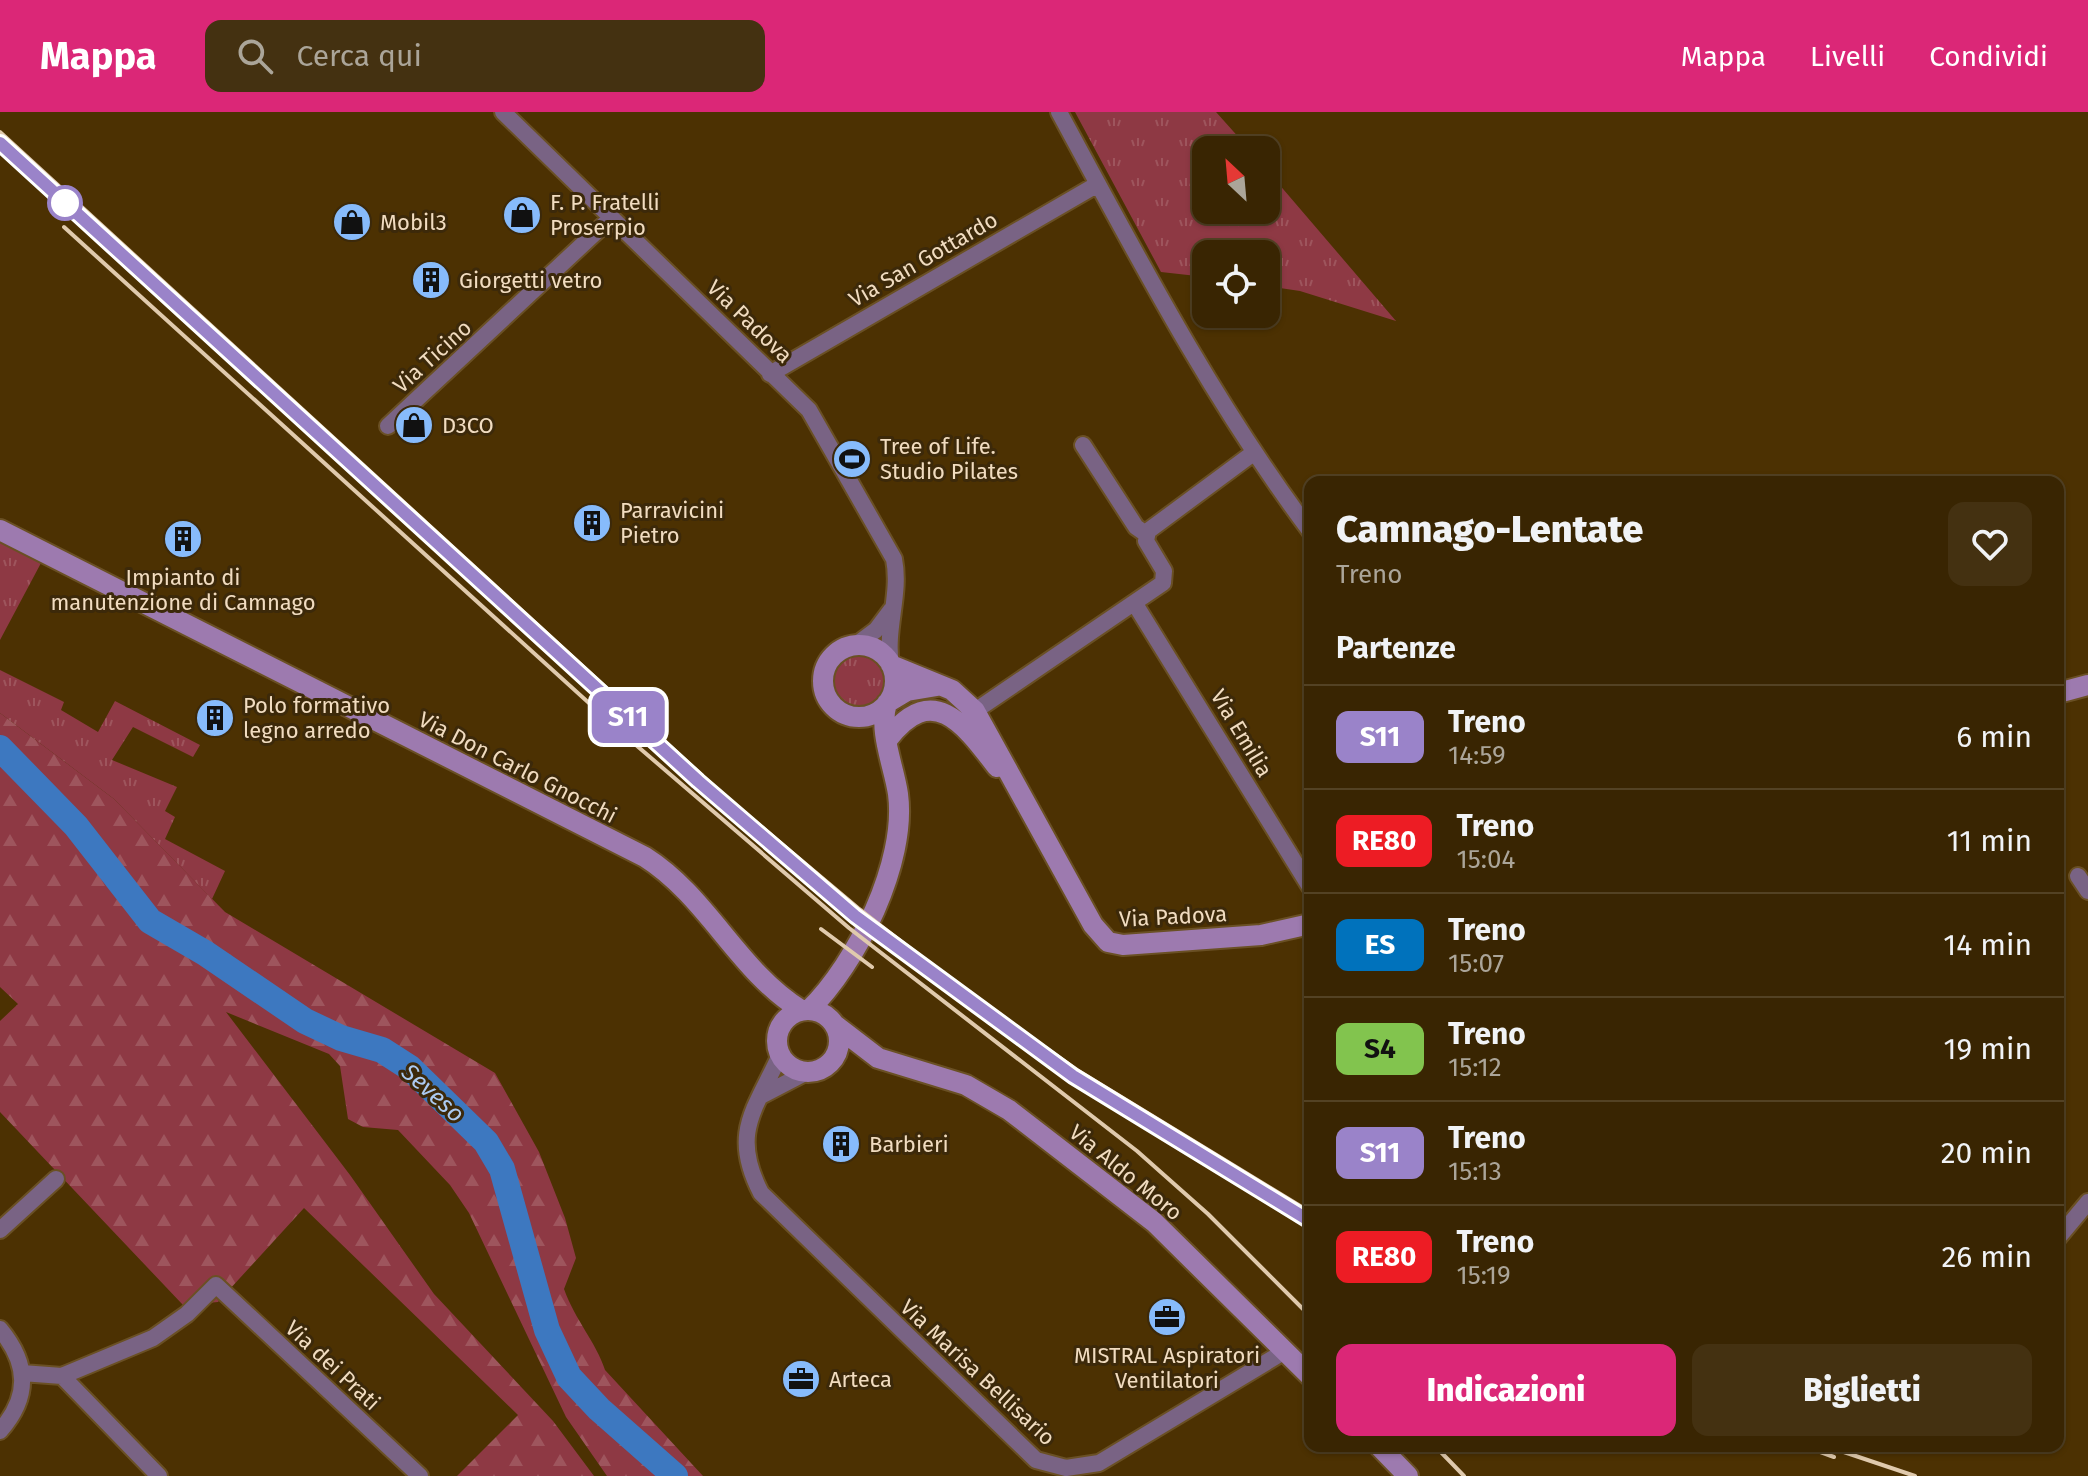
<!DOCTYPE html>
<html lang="it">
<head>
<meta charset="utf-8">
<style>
	body { margin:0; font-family:"Fira Sans",sans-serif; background:#443111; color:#f1f3f6; height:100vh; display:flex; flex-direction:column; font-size:30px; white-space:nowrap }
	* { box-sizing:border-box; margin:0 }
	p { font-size:26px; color:#aba599 }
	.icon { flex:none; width:44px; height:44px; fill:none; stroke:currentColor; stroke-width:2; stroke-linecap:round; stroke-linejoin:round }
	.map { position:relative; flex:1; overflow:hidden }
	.panel { position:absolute; left:1304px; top:364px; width:760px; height:976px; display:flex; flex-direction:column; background:#392502; border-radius:16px; box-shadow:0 2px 6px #0004,0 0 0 2px #534224 }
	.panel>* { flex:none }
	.badge { padding:0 16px; border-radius:12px; font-size:28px; line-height:52px }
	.needle { width:52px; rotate:334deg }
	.tools { position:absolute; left:1192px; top:24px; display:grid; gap:16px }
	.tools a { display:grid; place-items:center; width:88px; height:88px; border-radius:16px; background:#392502; box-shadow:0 2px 6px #0004,0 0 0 2px #534224; font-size:40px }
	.map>.badge { position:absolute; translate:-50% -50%; box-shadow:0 0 0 4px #fff }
	h2 { padding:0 32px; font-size:30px; line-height:72px }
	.round { display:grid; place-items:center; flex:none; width:84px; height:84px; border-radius:16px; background:#443111 }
	.summary { display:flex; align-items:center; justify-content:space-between; height:136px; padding:0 32px }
	h1 { font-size:38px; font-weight:800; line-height:60px }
	.cta { display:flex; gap:16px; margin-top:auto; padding:16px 32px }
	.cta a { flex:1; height:92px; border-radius:16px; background:#db2777; color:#fff; font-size:32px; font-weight:800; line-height:92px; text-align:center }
	.cta a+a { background:#443111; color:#f1f3f6 }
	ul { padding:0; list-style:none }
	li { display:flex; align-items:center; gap:24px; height:104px; padding:0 32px; border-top:2px solid #534224 }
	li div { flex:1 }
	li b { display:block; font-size:30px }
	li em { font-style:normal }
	li .badge { min-width:88px; font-weight:700; text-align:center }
	header { display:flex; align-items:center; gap:48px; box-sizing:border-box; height:112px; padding:0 40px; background:#db2777; color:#fff }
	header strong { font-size:38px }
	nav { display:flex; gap:44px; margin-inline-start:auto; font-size:28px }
	.search { width:560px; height:72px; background:#443111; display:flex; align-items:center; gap:20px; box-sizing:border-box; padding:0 28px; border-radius:16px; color:#aba599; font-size:30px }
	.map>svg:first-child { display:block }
</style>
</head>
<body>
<header>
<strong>Mappa</strong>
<div class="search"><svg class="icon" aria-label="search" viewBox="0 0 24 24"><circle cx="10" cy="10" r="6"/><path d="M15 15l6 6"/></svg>Cerca qui</div>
<nav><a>Mappa</a><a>Livelli</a><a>Condividi</a></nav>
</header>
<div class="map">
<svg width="2088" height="1364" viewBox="0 0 2088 1364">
	<defs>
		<pattern id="grass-tufts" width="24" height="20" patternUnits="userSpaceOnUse" patternTransform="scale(2)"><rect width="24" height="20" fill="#8e3944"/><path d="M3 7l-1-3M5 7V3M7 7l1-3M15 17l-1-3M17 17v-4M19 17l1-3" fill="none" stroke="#9e555d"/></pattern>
		<pattern id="forest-firs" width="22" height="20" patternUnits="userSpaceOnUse" patternTransform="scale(2)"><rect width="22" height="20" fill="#8e3944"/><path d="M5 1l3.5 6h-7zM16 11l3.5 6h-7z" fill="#9e555d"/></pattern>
	</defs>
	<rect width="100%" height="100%" fill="#4c3102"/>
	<path fill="url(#grass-tufts)" d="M1075,0H1216L1250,38H1206V98H1266V57L1396,209L1300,179L1266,174V142H1206V165L1161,160Z
		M0,430L41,451L0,528Z
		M832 567a27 27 0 1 1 54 0a27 27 0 1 1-54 0Z
		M0,558L64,590L61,598L98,620L115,589L200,633L193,645L133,615L112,648L177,675L165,699L175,705L165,727L225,759L212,787L114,687L0,601Z"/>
	<path fill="url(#forest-firs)" d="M0,601L114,687L225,800L495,961L539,1040L565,1106L576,1146L564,1177C575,1208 596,1230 605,1258L703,1364H607L566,1305L469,1101L450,1073L398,1018L363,1015L348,1007L340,954L329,942L226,900L350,1063L434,1182L553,1309L594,1364H457L518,1303L304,1096L218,1190L183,1193L0,1000V909L18,892L0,875Z"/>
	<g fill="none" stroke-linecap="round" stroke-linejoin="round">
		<path stroke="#3d78c0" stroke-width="26" d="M0,636L76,714L150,809L205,841L305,909L341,926L382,938L410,956L486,1030L502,1057L547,1218L569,1265L599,1297L675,1364"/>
		<defs>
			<path id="street" d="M503,0L809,298L894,447C901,482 885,517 891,553
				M1059,0C1137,144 1212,288 1310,419
				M770,262L1098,72
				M388,314L610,107
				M1083,333L1136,415L1146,422
				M1135,492L1310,775
				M856,533L876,518L891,498
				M975,599L1163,471L1164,459L1146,429L1148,419L1252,342
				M2078,764L2088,779
				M780,943C755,998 730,1021 761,1081L1036,1348L1066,1356L1099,1351L1285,1239
				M761,984L809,959
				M0,1118L56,1067
				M2058,1126L2088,1090
				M0,1217C29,1252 30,1285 0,1319
				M22,1261L62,1264L153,1226L187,1202L216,1173L420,1364
				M62,1264L159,1364"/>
			<path id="secondary" d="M0,418L645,745C708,785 738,859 801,898
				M823 569a36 36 0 1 1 72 0a36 36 0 1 1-72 0Z
				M891,553L952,578L975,599L1093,813L1108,830L1123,833L1261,823L1310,812
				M2058,581L2088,573
				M888,627C933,568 965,613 997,655
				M809,898C857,851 907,750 898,682C894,654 878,619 887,591L907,579L937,574
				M777 929a31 31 0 1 1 62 0a31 31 0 1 1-62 0Z
				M835,913L878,946L966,973L1009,998L1154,1110L1310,1264
				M1379,1334L1408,1364"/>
		</defs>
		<use href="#street" stroke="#6a5024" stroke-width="20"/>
		<use href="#secondary" stroke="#6a5024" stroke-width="24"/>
		<use href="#street" stroke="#796384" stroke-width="16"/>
		<use href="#secondary" stroke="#9d7aaf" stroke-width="20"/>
		<path stroke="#e0caad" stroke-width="4" d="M0,20L721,681L858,796L969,882L1077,958L1310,1100
			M64,115L622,621L849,816L1137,1039L1208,1102L1310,1204
			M821,817L872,855
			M1435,1334L1464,1364
			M1804,1334L1834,1345
			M1826,1334L1915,1364"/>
	</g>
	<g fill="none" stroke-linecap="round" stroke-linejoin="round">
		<defs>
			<path id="line" d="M0,31L698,669L855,804L1073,964L1310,1109"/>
		</defs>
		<use href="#line" stroke="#fff" stroke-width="18"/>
		<use href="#line" stroke="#9a83c9" stroke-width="12"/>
	</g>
	<defs>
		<symbol id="shop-disc" viewBox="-11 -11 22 22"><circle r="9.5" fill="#87bbfb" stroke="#3c290a"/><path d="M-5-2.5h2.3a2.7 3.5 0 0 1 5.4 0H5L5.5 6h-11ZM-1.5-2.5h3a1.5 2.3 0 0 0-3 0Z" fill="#111"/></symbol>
		<symbol id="building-disc" viewBox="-11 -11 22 22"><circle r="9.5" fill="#87bbfb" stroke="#3c290a"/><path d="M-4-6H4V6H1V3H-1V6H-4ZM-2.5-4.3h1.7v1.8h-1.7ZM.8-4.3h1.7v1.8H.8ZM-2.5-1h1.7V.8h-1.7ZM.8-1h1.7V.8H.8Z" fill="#111"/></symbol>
		<symbol id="stadium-disc" viewBox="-11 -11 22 22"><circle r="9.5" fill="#87bbfb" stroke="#3c290a"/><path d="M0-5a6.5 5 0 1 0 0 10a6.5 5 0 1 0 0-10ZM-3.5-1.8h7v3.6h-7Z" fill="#111"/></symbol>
		<symbol id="office-disc" viewBox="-11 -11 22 22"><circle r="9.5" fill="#87bbfb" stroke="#3c290a"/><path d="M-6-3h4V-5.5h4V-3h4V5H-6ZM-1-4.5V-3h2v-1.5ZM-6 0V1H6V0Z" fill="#111"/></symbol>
	</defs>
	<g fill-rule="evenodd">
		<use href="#shop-disc" x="500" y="81" width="44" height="44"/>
		<use href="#shop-disc" x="330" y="88" width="44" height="44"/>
		<use href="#building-disc" x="409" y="146" width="44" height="44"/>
		<use href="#shop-disc" x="392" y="291" width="44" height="44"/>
		<use href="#stadium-disc" x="830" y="325" width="44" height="44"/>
		<use href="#building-disc" x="570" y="389" width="44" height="44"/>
		<use href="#building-disc" x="161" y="405" width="44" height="44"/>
		<use href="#building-disc" x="193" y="584" width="44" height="44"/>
		<use href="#building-disc" x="819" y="1010" width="44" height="44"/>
		<use href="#office-disc" x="1145" y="1183" width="44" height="44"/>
		<use href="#office-disc" x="779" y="1245" width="44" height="44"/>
	</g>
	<circle fill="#fff" stroke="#9a83c9" stroke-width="4" cx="65" cy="91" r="16"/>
	<g text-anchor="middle" stroke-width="6" stroke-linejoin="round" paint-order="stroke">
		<g font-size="22" fill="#f1dcc0" stroke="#3c290a" text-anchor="start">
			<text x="550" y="98">F. P. Fratelli<tspan x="550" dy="25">Proserpio</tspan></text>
			<text x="380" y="118">Mobil3</text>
			<text x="459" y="176">Giorgetti vetro</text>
			<text x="442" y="321">D3CO</text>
			<text x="880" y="342">Tree of Life.<tspan x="880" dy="25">Studio Pilates</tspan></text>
			<text x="620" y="406">Parravicini<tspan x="620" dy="25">Pietro</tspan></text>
			<text x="183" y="473" text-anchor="middle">Impianto di<tspan x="183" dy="25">manutenzione di Camnago</tspan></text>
			<text x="243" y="601">Polo formativo<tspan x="243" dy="25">legno arredo</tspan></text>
			<text x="869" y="1040">Barbieri</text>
			<text x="1167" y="1251" text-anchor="middle">MISTRAL Aspiratori<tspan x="1167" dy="25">Ventilatori</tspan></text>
			<text x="829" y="1275">Arteca</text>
		</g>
		<g font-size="22" fill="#f1dcc0" stroke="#3c290a">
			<text transform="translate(923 147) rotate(-30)" y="8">Via San Gottardo</text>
			<text transform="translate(750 209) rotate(44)" y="8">Via Padova</text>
			<text transform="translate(432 244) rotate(-42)" y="8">Via Ticino</text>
			<text transform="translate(1242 621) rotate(59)" y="8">Via Emilia</text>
			<text transform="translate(518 655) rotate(27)" y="8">Via Don Carlo Gnocchi</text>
			<text transform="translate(1173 804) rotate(-3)" y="8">Via Padova</text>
			<text transform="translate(1126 1060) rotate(39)" y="8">Via Aldo Moro</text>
			<text transform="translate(333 1253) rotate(43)" y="8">Via dei Prati</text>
			<text transform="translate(978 1260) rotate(43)" y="8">Via Marisa Bellisario</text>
		</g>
		<g font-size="24" font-style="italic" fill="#accaf0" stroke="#3c290a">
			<text transform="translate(433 981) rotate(42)" y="8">Seveso</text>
		</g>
	</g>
</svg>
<div class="tools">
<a><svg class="needle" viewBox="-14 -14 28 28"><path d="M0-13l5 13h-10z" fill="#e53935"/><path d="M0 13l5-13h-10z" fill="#aba599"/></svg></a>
<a><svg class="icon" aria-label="locate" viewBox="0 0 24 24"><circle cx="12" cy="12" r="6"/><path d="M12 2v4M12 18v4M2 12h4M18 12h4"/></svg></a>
</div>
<b class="badge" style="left:628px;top:605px;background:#9a83c9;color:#fff">S11</b>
<section class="panel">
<div class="summary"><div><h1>Camnago-Lentate</h1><p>Treno</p></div><a class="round"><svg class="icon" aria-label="heart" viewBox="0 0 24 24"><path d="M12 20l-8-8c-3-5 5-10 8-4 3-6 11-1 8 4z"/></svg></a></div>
<h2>Partenze</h2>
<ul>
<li><span class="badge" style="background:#9a83c9;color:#fff">S11</span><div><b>Treno</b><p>14:59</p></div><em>6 min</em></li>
<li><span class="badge" style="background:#ed1c24;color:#fff">RE80</span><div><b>Treno</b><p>15:04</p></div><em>11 min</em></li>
<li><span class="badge" style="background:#0072bc;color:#fff">ES</span><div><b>Treno</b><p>15:07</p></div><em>14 min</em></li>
<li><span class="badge" style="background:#82c44e;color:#111">S4</span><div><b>Treno</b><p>15:12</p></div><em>19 min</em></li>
<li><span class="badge" style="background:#9a83c9;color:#fff">S11</span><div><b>Treno</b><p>15:13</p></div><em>20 min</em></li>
<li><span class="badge" style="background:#ed1c24;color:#fff">RE80</span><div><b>Treno</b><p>15:19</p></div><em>26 min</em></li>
</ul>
<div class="cta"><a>Indicazioni</a><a>Biglietti</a></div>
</section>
</div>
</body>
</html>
